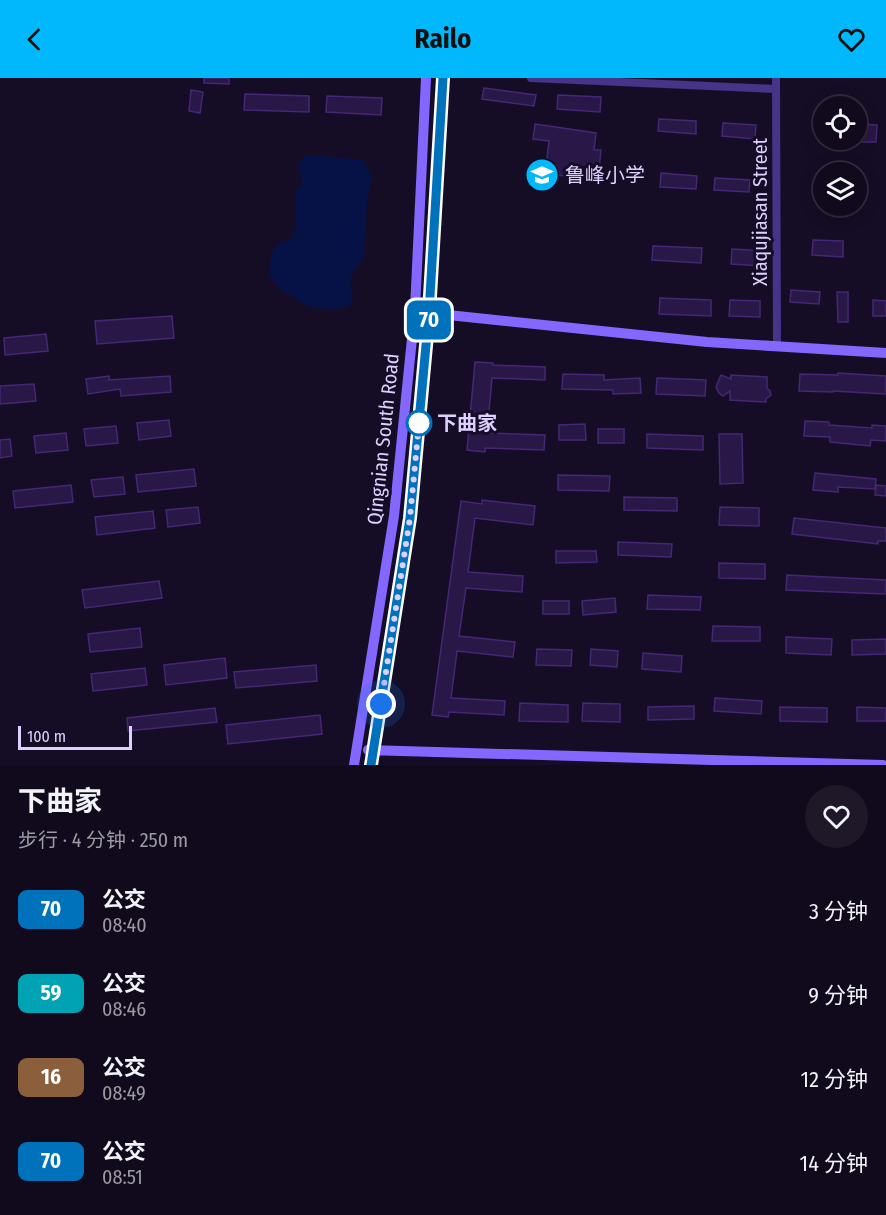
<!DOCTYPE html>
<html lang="zh">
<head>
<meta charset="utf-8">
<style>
	body { margin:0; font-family:"Fira Sans Condensed","Noto Sans SC",sans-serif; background:#1e1829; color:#f1f3f6; height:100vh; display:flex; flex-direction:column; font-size:22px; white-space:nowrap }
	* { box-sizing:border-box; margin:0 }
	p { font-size:20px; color:#9c9aa3 }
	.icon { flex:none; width:33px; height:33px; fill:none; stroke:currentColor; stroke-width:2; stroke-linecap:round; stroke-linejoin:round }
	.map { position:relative; height:687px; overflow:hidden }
	.drawer { display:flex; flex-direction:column; background:#100a1c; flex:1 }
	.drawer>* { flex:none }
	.badge { padding:0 12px; border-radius:9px; font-size:21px; line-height:39px }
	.buttons { position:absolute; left:813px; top:18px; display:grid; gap:12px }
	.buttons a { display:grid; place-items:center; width:54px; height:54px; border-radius:50%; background:#100a1c; box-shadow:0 3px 15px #0003,0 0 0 2px #302b3b; font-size:30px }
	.scale { position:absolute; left:18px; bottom:15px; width:114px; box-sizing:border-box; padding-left:6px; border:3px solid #ddd0ff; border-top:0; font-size:16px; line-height:21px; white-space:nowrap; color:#ddd0ff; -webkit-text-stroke:4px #150d25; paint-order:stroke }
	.you { position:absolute; width:30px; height:30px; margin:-15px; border:4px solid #fff; border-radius:50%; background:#1a73e8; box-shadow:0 0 0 9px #1a73e833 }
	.map>.badge { position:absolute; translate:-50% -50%; box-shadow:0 0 0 3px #fff }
	.round { display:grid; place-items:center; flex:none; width:63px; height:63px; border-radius:32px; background:#1e1829 }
	.head { display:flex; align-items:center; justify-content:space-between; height:102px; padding:0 18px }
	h1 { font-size:28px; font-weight:700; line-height:45px }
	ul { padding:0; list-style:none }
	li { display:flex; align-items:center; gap:18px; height:84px; padding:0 18px }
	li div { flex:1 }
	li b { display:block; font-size:22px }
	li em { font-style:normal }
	li .badge { min-width:66px; font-weight:700; text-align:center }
	header { display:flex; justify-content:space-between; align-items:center; height:78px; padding:0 18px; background:#00b8fb; color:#111; font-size:27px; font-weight:700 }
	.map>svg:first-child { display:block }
</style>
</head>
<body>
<header><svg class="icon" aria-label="back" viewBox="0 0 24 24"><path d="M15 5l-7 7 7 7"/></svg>Railo<svg class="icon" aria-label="heart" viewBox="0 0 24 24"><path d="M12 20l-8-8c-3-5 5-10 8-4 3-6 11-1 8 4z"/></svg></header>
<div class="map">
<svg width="886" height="687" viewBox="0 0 886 687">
	<rect width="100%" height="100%" fill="#150d25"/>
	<path fill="#061245" d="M314,77L363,82L372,98L367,125L364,179L353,195L350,205L353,219L349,229L333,231L310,229L281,212L269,197L271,177L278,165L290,162L296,152V112L302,106L298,89L303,78Z"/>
	<path fill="#291747" stroke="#442775" stroke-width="1.5" d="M204,0H229V6L204,5Z
		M484,10L536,17L534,28L482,21Z
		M191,12L203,14L200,35L189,33Z
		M245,16L309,18V34L244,32Z
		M558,17L601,19L600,34L557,31Z
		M327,18L382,20L381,37L326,34Z
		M659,41L696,43V56L658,53Z
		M723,45L756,47L755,61L722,58Z
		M535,46L596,55L594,72H601L598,101L545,96L549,63L533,61Z
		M856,46L877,47L876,64H856Z
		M661,95L697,98L696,111L660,109Z
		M715,100L750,102L749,114L714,112Z
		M813,162L843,163V179L812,177Z
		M653,168L702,170L701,185L652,182Z
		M732,171L764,173L763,188L731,186Z
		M791,212L820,214L819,226L790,224Z
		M837,214H848V244H838Z
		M660,220L711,222V238L659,236Z
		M730,222L760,223V239L729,238Z
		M873,222L886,223V238H873Z
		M172,238L174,260L97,266L95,243Z
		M46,256L48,273L5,277L4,260Z
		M475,284L493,285V287L545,289V302L492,300L487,355L545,357L544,372L485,370V374L467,372Z
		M838,295L886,298V316L833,313V314L799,313L800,296L838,297Z
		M563,296L604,297V302L640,300L641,315L613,316V312L562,311Z
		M721,297L731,301V297L767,299V310L770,313L771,317L766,321V324L730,322V313L723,318L719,315L716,309Z
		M109,298V302L170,298L171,314L121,318L120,311L88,316L86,301Z
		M657,300L706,302L705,318L656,316Z
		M34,306L36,323L0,326V308Z
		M169,342L171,358L139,362L137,345Z
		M805,343L829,344V347L872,350V347L886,348V363L871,362L870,368L830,364V359L804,358Z
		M585,346L586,362H559V347Z
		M116,348L118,365L86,368L84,351Z
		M598,351H624V365H598Z
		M66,355L68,372L36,375L34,358Z
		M647,356L703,358V372L647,370Z
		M719,356H742L743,405L720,406Z
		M10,361L12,378L0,380V362Z
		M194,391L196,408L138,414L136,397Z
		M815,395L876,401L875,411L838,409V414L813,412Z
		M558,397L610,398L609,413L558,412Z
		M123,399L125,416L94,419L91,402Z
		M71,407L73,424L15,430L13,413Z
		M876,407L886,408V418L875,417Z
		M624,419L677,420V433L624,432Z
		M482,422L535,428L533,447L475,440L468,494L523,498L522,514L466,510L459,558L515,564L513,579L457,573L451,620L505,623L504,637L449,634L448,639L432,637L461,423L482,426Z
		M198,429L200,445L168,449L166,432Z
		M720,429L759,430V448L719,447Z
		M153,433L155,450L97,457L95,439Z
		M794,440L886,450V463H878V466L792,456Z
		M618,464L672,466L671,479L618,477Z
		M556,473H596L597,484L556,485Z
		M719,485L765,486V501L719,500Z
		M787,497L886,502V516L786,512Z
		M159,503L162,520L85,530L82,512Z
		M648,517L701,519L700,532L647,531Z
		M615,520L616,534L583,537L582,523Z
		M543,523H569V536H543Z
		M713,548L760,549V563H712Z
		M140,550L142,569L90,574L88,556Z
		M786,559L832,561L831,577L786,575Z
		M886,561V576L852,577V562Z
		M537,571L572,572L571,588L536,587Z
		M591,571L618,573L617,589L590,587Z
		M643,575L682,578L681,594L642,591Z
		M225,580L227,600L166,607L164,587Z
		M316,587L317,603L236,610L234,594Z
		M145,590L147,607L93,613L91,596Z
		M715,620L762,623L761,636L714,633Z
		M520,625L568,627V644L519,643Z
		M583,625L620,626V644L582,643Z
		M694,628V641L648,642V629Z
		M780,629L827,630V644L780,643Z
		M857,629L886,630V643H857Z
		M215,630L217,644L128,653L127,640Z
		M320,637L322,656L228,666L226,647Z"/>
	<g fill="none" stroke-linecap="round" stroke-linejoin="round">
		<path stroke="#453487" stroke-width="8" d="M531,0L776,11
			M776,0L777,268"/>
		<path stroke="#8467ff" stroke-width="10" d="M429,235L707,264L886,275
			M368,672L883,687
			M354,687L394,438L415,231L426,0
			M371,687L410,440L429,235L443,0"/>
	</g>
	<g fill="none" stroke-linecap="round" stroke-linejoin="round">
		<defs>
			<path id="line" d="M371,687L410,440L429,235L443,0"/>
		</defs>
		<use href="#line" stroke="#fff" stroke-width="14"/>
		<use href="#line" stroke="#0072bc" stroke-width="9"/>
		<path stroke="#ddd0ff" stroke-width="6" stroke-dasharray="0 10.8" d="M381,626L410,440L419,345"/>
	</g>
	<defs>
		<symbol id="school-disc" viewBox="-11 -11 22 22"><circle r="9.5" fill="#00b8fb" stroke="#150d25"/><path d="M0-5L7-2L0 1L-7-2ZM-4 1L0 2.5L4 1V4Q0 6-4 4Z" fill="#fff"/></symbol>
	</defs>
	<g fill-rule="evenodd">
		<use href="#school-disc" x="523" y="78" width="38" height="38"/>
	</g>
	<circle fill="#fff" stroke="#0072bc" stroke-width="3" cx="419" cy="345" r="12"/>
	<g text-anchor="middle" stroke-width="6" stroke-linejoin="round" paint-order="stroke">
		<g font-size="20" fill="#ddd0ff" stroke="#150d25" text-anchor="start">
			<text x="565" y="104">鲁峰小学</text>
		</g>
		<g font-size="20" fill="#ddd0ff" stroke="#150d25">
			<text transform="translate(760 134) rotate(-90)" y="7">Xiaqujiasan Street</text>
			<text transform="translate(383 361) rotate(-84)" y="7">Qingnian South Road</text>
		</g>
		<g font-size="20" font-weight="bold" fill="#ddd0ff" stroke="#150d25" text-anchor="start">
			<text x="437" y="352">下曲家</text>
		</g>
	</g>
</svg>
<div class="buttons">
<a><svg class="icon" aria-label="locate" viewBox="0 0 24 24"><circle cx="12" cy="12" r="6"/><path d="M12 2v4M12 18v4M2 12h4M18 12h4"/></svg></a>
<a><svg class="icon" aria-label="layers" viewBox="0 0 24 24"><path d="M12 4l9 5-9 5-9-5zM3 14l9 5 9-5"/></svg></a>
</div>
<div class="scale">100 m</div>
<div class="you" style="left:381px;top:626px"></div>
<b class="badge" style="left:429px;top:242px;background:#0072bc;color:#fff">70</b>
</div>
<section class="drawer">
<div class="head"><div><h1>下曲家</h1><p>步行 · 4 分钟 · 250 m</p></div><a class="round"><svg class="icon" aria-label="heart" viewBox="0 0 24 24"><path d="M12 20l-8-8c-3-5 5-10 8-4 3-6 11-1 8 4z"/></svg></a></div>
<ul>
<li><span class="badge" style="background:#0072bc;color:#fff">70</span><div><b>公交</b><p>08:40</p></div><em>3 分钟</em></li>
<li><span class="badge" style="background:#00a3b4;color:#fff">59</span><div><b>公交</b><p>08:46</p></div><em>9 分钟</em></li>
<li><span class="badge" style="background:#8b5e3c;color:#fff">16</span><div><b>公交</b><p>08:49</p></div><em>12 分钟</em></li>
<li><span class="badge" style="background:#0072bc;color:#fff">70</span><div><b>公交</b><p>08:51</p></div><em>14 分钟</em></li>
</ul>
</section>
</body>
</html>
